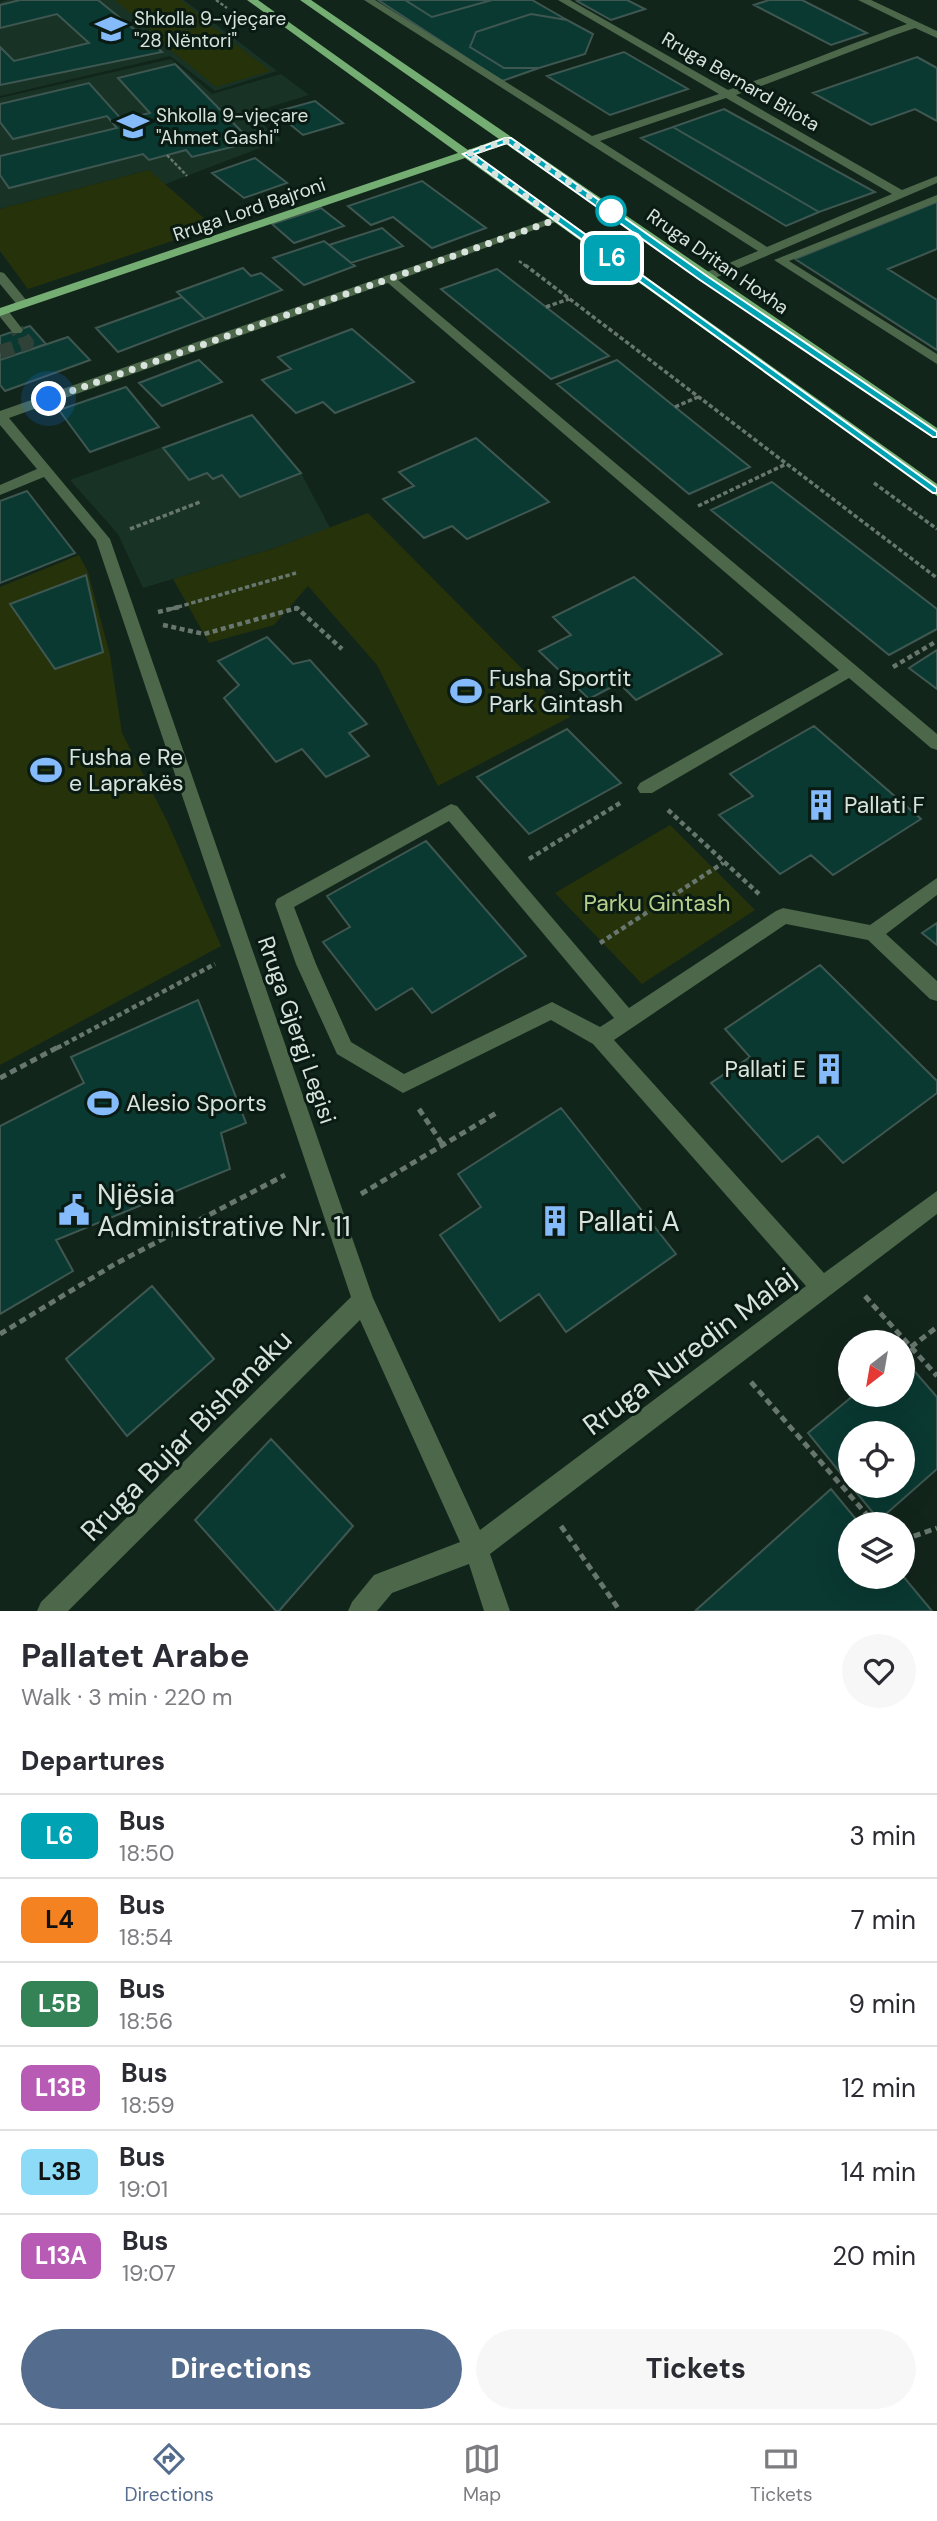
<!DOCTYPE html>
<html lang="en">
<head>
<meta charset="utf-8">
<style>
	body { margin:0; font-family:"DM Sans",sans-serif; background:#f7f7f7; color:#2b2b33; height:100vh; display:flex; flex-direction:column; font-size:26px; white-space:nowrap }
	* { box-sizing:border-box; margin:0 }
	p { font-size:23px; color:#7c7c81 }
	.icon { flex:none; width:38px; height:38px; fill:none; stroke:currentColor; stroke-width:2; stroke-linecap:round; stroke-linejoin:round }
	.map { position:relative; height:1611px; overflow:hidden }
	.side { display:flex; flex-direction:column; background:#fff; flex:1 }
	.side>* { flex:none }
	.badge { padding:0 14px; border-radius:10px; font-size:24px; line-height:46px }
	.needle { width:46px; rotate:211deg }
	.tools { position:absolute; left:838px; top:1330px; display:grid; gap:14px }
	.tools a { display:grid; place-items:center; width:77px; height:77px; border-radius:50%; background:#fff; box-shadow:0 7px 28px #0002; font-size:35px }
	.you { position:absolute; width:35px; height:35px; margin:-18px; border:5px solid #fff; border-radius:50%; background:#1a73e8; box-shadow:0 0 0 10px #1a73e833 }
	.map>.badge { position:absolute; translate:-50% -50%; box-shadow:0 0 0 4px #fff }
	h2 { padding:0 21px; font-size:26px; line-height:63px }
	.round { display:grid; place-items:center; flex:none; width:74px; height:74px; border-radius:37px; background:#f7f7f7 }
	.summary { display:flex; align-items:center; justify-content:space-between; height:119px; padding:0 21px }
	h1 { font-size:33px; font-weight:700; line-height:52px }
	.primary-button { display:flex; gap:14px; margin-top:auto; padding:14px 21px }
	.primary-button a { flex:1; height:80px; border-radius:42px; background:#546c8d; color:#fff; font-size:28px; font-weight:700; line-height:80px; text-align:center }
	.primary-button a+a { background:#f7f7f7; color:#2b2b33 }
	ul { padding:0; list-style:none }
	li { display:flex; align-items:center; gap:21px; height:84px; padding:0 21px; border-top:2px solid #e1e1e2 }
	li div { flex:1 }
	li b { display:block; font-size:26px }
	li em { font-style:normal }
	li .badge { min-width:77px; font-weight:700; text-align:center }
	.menu { display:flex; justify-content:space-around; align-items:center; height:98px; border-top:2px solid #e1e1e2; background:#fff; font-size:19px; color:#7c7c81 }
	.menu a { display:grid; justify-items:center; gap:4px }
	.menu .current { color:#546c8d }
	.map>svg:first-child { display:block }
</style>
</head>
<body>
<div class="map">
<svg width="937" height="1611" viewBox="0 0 937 1611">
	<rect width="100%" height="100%" fill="#12251b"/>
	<path fill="#183226" d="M7,0H184L277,71L215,91L170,56L0,96V2Z
		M171,59L212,94L281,74L309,95L250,113L281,140L163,185L149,170L0,209V98Z
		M252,415L301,473L330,528L275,548L143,588L118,534L70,480Z"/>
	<path fill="#26320a" d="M115,0H181L209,23L157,36Z
		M209,24L271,71L216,87L156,38Z
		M149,170L214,227L28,289L0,251V209Z
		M368,513L570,717L438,786L377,665L308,586L274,625L209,643L173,579L275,548Z
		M79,555L88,572L110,655L122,733L168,823L221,946L0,1065V587Z
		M670,825L755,910L642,984L555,893Z"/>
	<path fill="#0a3932" stroke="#3f5751" stroke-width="2" d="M20,0H98L162,52L0,85V47L14,61L89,43L57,14L0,28V5Z
		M378,0H405L432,17L492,0H532L567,20L531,14L476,32L470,47L504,68H539L502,81Z
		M405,0H492L432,17Z
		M581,0H627L645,9L611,20L577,1Z
		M769,0H802L867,33L831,45L754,5Z
		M531,14L567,20L593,34L585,54L539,68H504L470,47L476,32Z
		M624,52L688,89L610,115L547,76Z
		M917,57L937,68V121L915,109L871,125L813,93Z
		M175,64L252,142L192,157L186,150L149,160L143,154L9,188L0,175V156L117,128L107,116L13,139L0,122V104L89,83L122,120L150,113L118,78Z
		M315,101L343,123L303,135L275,112Z
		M724,109L875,192L819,212L673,127Z
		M673,127L819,212L786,226L641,138Z
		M255,158L287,183L244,198L212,173Z
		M422,181L486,228L432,248L393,217L371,225L348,206Z
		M937,202V249L888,269L937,300V350L795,259Z
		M321,208L344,226L294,243L272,224Z
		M382,228L403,246L351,263L329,245Z
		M324,241L355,266L304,285L273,258Z
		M243,268L251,276L261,273L282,290L205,319L177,292Z
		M497,269L546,307L609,356L551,379L441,289Z
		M182,297L205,319L118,352L96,328Z
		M30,326L46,344L0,360V336Z
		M352,329L414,382L335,413L323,402L296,413L262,380L291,369L278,357Z
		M68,337L90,360L5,391L0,385V360Z
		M199,360L222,382L162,406L139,383Z
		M617,360L675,407L750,467L689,494L557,384Z
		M126,387L159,427L90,452L59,410Z
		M252,415L301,473L240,497L222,475L213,479L207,473L189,480L163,448Z
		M476,438L549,502L467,539L452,526L424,538L383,499L414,486L399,472Z
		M772,482L937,609V629L889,655L711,510Z
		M27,491L75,553L0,583V501Z
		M86,575L103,652L55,669L10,604Z
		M634,577L722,654L636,700L619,683L589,699L539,651L571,635L553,617Z
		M267,637L293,664L310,660L367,724L349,733L369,756L326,777L302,749L276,762L224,698L239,685L218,661Z
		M937,650V689L909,668Z
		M814,726L921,819L833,875L811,855L780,874L719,815L753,796L730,774Z
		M567,729L621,783L529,834L477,777Z
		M426,841L526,956L432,1013L412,988L376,1010L323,942L350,927L327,896Z
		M937,923V945L922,933Z
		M820,965L937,1081V1093L843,1163L818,1136L782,1162L711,1083L750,1057L725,1029Z
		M198,1000L246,1123L221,1133L230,1169L56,1240L73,1271L0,1314V1126L84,1083L71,1057Z
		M561,1108L676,1254L566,1332L539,1294L500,1321L440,1235L481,1207L458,1174Z
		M152,1286L214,1359L127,1436L66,1359Z
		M903,1358L937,1397V1469L879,1520L851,1486H903V1433H850V1485L808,1433L854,1395H903Z
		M271,1439L353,1526L279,1611H276L195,1520Z
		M831,1489L860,1524H850V1577L903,1576L932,1611H695Z"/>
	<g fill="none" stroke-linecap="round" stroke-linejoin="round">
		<path stroke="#304238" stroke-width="14" stroke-dasharray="14 7" stroke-linecap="butt" d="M0,352L27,343L17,330"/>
		<path stroke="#67766e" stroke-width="2.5" stroke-dasharray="3.5 2" stroke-linecap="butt" d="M216,0L227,8
			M167,155L187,176
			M519,261L527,267"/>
		<path stroke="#67766e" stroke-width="3.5" stroke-dasharray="4.5 2.5" stroke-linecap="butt" d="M525,265L937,578
			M546,307L569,299
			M675,407L698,397
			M874,483L937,529
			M698,506L786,464
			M130,529L200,502
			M171,609L296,573
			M294,609H298"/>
		<path stroke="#67766e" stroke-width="4.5" stroke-dasharray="5 3.5" stroke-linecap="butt" d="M158,612L179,607
			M163,625L204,634L297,608L342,649
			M893,667L937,641
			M668,810L759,894
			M529,859L620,803
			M600,943L723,863
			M57,1048L215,964"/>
		<path stroke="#67766e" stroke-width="5" stroke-dasharray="7 4.5" stroke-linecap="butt" d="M0,1078L60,1046
			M419,1109L443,1145
			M361,1194L498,1112
			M865,1296L937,1376
			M0,1334L115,1264L285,1175
			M911,1347L937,1327
			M751,1382L875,1524
			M561,1526L620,1611
			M903,1540L937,1528"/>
		<path fill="#4c674a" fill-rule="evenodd" d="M364,0H375L592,136L719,94L558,0H570L728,90C789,70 846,45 907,24L858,0H871L937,31V38L915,28C854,49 796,74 736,95L902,190L937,176V183L708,281H700V275L758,251ZM726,98L892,194L767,247L600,141Z
			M937,195V202L789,261L937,354V364L774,260Z
			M554,217L564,219L398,280L937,734V750L931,748L849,678L652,793H640L637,788L640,783L839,670L388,283L9,418L110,539L373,1298L480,1530L806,1286L593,1044L551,1020L403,1093L337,1054L296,964L275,904L277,899L451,804L457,806L629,1008L776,911L783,908L870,925L937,878V895L886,934L937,981V1001L930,999L868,940L786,924L614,1040L824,1273L937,1191V1214L490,1554L510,1611H484L469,1564L392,1593L377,1611H348L352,1602L374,1575L460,1542L360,1320L68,1611H37L41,1602L351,1297L96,540L44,477L0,495V485L37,469L0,425V411ZM449,821L614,1018L600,1027L552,1002L404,1074L351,1042L316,964L294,907Z
			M0,272L4,273L27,301V307H19L0,284Z
			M0,308H6L23,330L21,333H13L0,317Z"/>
		<path fill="#75ae72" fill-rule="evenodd" d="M247,0H258L468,150L499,139L300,0H311L937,428V438L774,329L506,144L475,155L937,484V496L465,158L0,316V308L458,153Z"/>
	</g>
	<path fill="#00a3b4" stroke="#fff" stroke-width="2" d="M505,138H511L707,276L937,432V437H933L700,280L507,143L474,154L937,488V493H933L463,154Z"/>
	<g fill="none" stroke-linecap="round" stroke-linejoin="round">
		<path stroke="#d8e3dd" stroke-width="7" stroke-dasharray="0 12.6" d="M49,399L558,219L467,154L508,140L614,213L611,211"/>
	</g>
	<defs>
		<symbol id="school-bare" viewBox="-9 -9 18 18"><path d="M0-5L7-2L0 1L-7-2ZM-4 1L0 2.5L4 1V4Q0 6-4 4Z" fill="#86bbfb" stroke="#091b12" stroke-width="2.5" paint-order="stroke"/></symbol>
		<symbol id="stadium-bare" viewBox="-9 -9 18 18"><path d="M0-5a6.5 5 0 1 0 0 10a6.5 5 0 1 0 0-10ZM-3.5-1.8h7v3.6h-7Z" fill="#86bbfb" stroke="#091b12" stroke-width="2.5" paint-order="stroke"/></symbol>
		<symbol id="building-bare" viewBox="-9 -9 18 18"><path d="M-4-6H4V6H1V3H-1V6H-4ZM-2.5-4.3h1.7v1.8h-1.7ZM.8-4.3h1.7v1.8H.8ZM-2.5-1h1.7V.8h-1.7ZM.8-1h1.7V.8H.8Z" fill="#86bbfb" stroke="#091b12" stroke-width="2.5" paint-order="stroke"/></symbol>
		<symbol id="civic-bare" viewBox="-9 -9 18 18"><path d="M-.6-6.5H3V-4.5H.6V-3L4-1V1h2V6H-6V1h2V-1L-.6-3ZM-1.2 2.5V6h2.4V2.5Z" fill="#86bbfb" stroke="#091b12" stroke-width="2.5" paint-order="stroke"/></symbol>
	</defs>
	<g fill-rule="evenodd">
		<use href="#school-bare" x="89" y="7" width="44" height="44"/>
		<use href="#school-bare" x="111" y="104" width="44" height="44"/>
		<use href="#stadium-bare" x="444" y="669" width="44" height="44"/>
		<use href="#stadium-bare" x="24" y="748" width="44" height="44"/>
		<use href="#building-bare" x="799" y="783" width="44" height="44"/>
		<use href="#building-bare" x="807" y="1047" width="44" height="44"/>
		<use href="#stadium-bare" x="81" y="1081" width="44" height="44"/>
		<use href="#civic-bare" x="52" y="1188" width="44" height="44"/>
		<use href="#building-bare" x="533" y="1199" width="44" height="44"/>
	</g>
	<circle fill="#fff" stroke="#00a3b4" stroke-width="3.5" cx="611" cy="211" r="14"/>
	<g text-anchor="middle" stroke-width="6" stroke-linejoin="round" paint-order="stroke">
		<g font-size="19" fill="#d8e3dd" stroke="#091b12" text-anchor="start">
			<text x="134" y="25">Shkolla 9-vjeçare<tspan x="134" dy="22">"28 Nëntori"</tspan></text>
			<text x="156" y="122">Shkolla 9-vjeçare<tspan x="156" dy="22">"Ahmet Gashi"</tspan></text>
		</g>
		<g font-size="19" fill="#d8e3dd" stroke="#091b12">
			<text transform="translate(741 81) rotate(30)" y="7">Rruga Bernard Bilota</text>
			<text transform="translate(249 209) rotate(-19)" y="7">Rruga Lord Bajroni</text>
			<text transform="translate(718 261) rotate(35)" y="7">Rruga Dritan Hoxha</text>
		</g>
		<g font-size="23" fill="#d8e3dd" stroke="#091b12" text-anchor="start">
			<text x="489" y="686">Fusha Sportit<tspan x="489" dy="26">Park Gintash</tspan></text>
			<text x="69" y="765">Fusha e Re<tspan x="69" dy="26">e Laprakës</tspan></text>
			<text x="844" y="813">Pallati F</text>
			<text x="806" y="1077" text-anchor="end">Pallati E</text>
			<text x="126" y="1111">Alesio Sports</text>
		</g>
		<g font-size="23" fill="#b7d08c" stroke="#091b12">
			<text x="657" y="911">Parku Gintash</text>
		</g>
		<g font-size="23" fill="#d8e3dd" stroke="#091b12">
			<text transform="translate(297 1030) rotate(71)" y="8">Rruga Gjergj Legisi</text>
		</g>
		<g font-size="28" fill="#d8e3dd" stroke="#091b12" text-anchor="start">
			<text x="97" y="1204">Njësia<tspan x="97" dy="32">Administrative Nr. 11</tspan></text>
			<text x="578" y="1231">Pallati A</text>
		</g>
		<g font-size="28" fill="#d8e3dd" stroke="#091b12">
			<text transform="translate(689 1351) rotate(-37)" y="10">Rruga Nuredin Malaj</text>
			<text transform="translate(186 1435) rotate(-45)" y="10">Rruga Bujar Bishanaku</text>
		</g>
	</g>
</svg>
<div class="tools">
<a><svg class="needle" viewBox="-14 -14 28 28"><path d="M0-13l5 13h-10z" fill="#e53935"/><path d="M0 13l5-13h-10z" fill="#7c7c81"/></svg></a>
<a><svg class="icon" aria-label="locate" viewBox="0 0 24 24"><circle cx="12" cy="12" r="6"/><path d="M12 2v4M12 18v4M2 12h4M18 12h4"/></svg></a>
<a><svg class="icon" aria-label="layers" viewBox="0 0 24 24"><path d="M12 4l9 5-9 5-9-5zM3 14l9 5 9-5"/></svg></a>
</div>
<div class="you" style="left:49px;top:399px"></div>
<b class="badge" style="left:612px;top:258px;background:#00a3b4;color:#fff">L6</b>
</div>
<section class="side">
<div class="summary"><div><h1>Pallatet Arabe</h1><p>Walk · 3 min · 220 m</p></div><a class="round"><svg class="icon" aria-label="heart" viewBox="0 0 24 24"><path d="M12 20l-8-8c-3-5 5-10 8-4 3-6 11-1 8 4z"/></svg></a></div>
<h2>Departures</h2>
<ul>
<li><span class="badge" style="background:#00a3b4;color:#fff">L6</span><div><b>Bus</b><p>18:50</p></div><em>3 min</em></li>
<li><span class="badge" style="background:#f58220;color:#111">L4</span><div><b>Bus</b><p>18:54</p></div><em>7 min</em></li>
<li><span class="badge" style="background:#348356;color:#fff">L5B</span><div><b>Bus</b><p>18:56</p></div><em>9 min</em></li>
<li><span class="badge" style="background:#b75bb4;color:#fff">L13B</span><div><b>Bus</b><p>18:59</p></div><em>12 min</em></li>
<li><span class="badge" style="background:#8edbf8;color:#111">L3B</span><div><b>Bus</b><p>19:01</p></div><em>14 min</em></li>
<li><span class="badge" style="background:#b75bb4;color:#fff">L13A</span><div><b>Bus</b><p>19:07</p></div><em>20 min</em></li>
</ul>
<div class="primary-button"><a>Directions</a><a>Tickets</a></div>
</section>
<nav class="menu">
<a class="current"><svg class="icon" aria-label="directions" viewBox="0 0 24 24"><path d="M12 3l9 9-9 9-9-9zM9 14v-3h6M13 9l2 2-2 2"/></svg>Directions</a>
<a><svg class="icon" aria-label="map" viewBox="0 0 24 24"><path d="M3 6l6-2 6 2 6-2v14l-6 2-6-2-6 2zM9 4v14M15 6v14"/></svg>Map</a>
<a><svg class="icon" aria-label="tickets" viewBox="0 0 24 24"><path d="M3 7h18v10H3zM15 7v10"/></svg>Tickets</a>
</nav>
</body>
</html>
